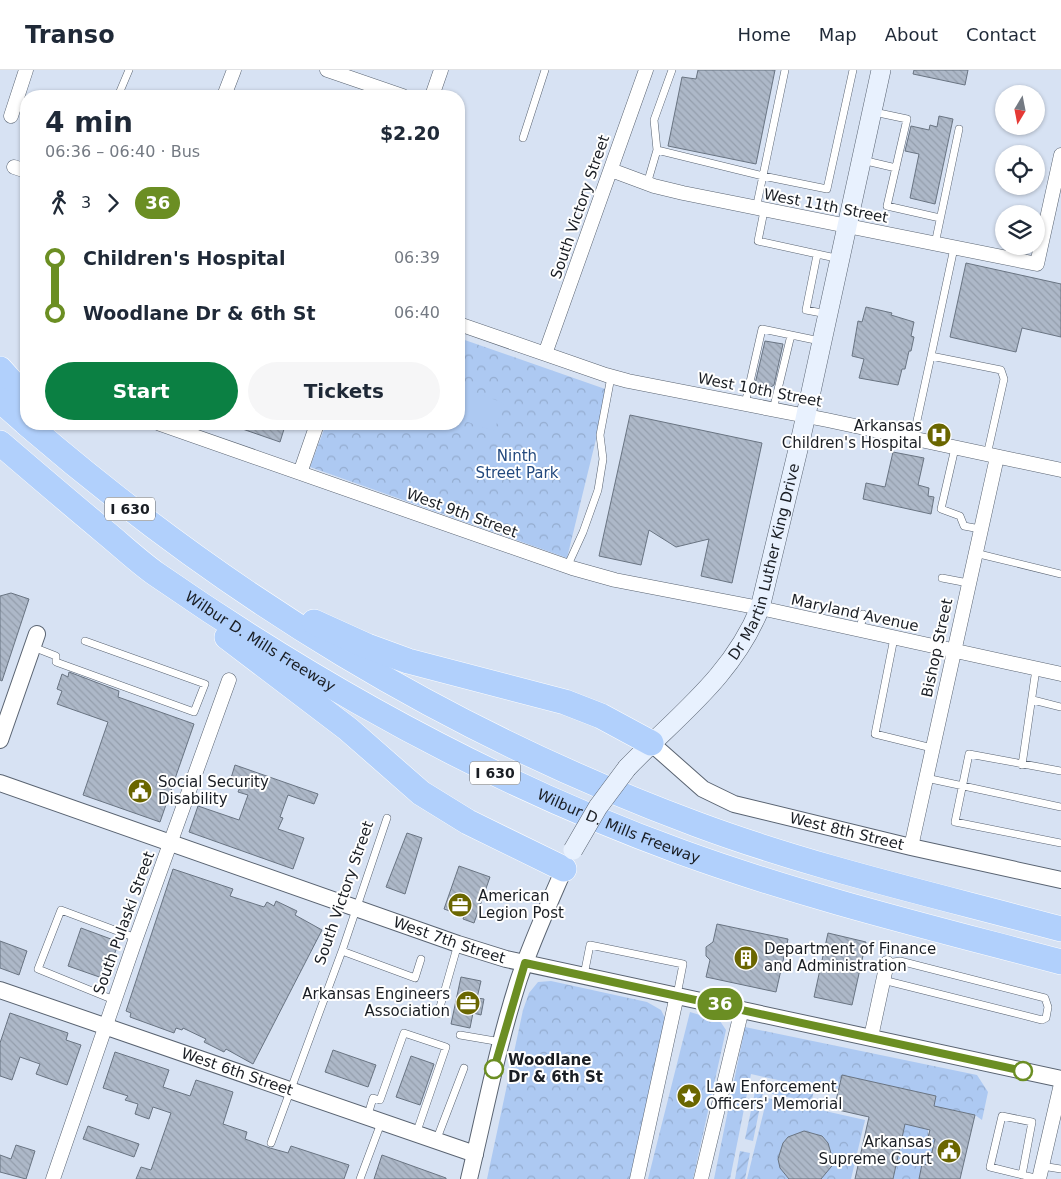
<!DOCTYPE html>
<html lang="en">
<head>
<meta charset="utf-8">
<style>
	body { margin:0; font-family:"DejaVu Sans",sans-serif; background:#f6f6f7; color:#1f2937; height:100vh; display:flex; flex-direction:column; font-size:19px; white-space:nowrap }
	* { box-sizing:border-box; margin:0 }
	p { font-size:16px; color:#747a83 }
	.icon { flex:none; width:28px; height:28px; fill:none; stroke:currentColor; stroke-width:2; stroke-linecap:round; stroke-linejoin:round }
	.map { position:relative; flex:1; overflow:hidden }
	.panel { position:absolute; left:20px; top:20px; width:445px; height:340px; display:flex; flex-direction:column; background:#fff; border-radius:20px; box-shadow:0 1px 4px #0004 }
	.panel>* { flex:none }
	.badge { padding:0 10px; border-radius:16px; font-size:18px; line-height:32px }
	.needle { width:32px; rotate:190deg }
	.buttons { position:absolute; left:995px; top:15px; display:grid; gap:10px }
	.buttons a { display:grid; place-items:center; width:50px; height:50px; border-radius:50%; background:#fff; box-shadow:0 1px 4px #0004; font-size:25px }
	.map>.badge { position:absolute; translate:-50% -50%; box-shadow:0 0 0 2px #fff }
	.legs { display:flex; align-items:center; gap:8px; height:55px; padding:0 25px; font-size:16px }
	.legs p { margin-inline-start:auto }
	.summary { display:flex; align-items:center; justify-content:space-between; height:85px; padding:0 25px }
	h1 { font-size:28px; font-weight:700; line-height:38px }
	.primary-button { display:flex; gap:10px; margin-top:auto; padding:10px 25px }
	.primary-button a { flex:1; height:58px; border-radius:30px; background:#0b8043; color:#fff; font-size:20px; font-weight:700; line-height:58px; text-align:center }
	.primary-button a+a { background:#f6f6f7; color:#1f2937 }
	ul { padding:0 25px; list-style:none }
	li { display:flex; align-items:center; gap:18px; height:55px; font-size:19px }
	li i { display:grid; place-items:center; width:8px; height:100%; margin:0 6px; background:currentColor }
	li i::after { content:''; width:12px; height:12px; margin:-6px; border:4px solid; border-radius:50%; background:#fff }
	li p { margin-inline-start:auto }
	li:first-child i { background:linear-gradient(#0000 50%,currentColor 0) }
	li:last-child i { background:linear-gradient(currentColor 50%,#0000 0) }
	header { display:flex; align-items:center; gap:30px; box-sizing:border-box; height:70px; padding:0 25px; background:#fff; border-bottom:1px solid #e0e1e3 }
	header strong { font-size:24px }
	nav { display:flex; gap:28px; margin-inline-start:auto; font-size:18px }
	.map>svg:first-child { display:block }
</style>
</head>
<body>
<header>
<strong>Transo</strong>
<nav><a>Home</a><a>Map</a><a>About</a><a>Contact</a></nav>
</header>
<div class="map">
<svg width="1061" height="1109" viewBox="0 0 1061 1109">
	<defs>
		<pattern id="park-crowns" width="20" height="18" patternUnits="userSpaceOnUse" patternTransform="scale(1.25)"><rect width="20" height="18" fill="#adc9f2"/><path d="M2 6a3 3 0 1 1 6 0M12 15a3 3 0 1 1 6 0" fill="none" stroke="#94accf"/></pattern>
		<pattern id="garden-furrows" width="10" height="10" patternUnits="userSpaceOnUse" patternTransform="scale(1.25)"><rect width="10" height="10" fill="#adc9f2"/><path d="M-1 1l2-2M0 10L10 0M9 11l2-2" fill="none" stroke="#94accf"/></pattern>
		<pattern id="building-back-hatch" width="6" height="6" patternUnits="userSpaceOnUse" patternTransform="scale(1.25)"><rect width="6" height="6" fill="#adb8c8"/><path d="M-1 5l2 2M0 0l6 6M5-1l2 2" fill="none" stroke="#949eac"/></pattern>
	</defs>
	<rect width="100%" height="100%" fill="#d7e2f3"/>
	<path fill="url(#park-crowns)" d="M459,268L608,320L567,488L310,397L326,354H459Z
		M551,911L647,932L661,940L665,948L630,1109H487L523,940L529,923L538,912Z
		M690,942L720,951L726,960L693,1109H648Z
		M745,957L977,1005L988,1022L982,1050L975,1045L947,1039L933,1046L935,1026L842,1006L836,1023L751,1004L730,1109H714Z
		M767,1028L865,1050L851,1109H747Z
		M905,1054L928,1059V1067L935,1069L929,1095L919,1109H893Z"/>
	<path fill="url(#garden-furrows)" d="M757,1012L813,1024L812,1032L763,1022L753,1071L745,1069Z
		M740,1081L750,1083L745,1109H735Z"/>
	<path fill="#adc9f2" d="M459,317L504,333L494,361L459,349Z"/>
	<path fill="url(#building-back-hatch)" stroke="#697482" d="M698,0H775L756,94L668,76L682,7L696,9Z
		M914,0H968L965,15L913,4Z
		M939,46L953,49L935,134L910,128L919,84L905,81L911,56L929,60L930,55L937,57Z
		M966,193L1061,214V267L1022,258L1016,282L950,267Z
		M866,237L892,243L891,245L914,252L911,266L914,267L911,281H909L905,299H902L898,315L859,308L864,289L852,286L858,251L862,252Z
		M765,271L783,274L774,315L771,317L755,314Z
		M630,345L762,373L732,513L701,506L709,469L676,477L649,460L641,495L599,486Z
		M228,354H277L285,356L280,372Z
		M893,382L924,388L918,415L929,418L928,426L934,427L931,444L863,429L866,413L885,417Z
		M11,523L29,529L2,611L0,610V526Z
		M69,602L119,621L118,627L194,654L160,752L83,725L108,652L57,634L62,621L57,619L62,604L68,607Z
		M235,695L318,724L314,734L288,725L280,747L283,748L278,759L304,768L293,799L189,762L198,736L239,750L248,725L238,722L242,712L231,708Z
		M407,763L422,768L405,824L386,817Z
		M459,796L490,807L474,853L463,849L464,846L444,839Z
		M173,799L233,819L230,826L264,837L267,832L274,836L276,831L297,841L295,845L322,860L253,994L226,979L224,982L204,972L206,969L183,958L182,960L176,958L174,963L130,947L131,943L126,941Z
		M717,854L788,869L776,922L706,907L710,890L706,886V877L713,872Z
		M81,858L119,872L105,909L68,896Z
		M828,863L866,872L852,935L814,927Z
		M0,871L27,881L19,905L0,898Z
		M461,907L481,911L477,928L484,929L481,945L473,943L470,958L451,954Z
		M10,943L68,963L66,970L81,975L67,1015L36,1004L40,994L20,987L12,1010L0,1006V973Z
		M333,980L376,995L368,1017L325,1002Z
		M115,982L169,1000L163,1017L190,1026L196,1010L233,1022L223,1054L247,1062L245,1069L270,1078L288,1083L291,1076L349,1095L344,1109H136L141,1097L151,1100L171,1043L153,1037L149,1049L135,1044L138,1034L125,1030L128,1026L103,1018Z
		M411,986L434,994L420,1035L396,1027Z
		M842,1005L936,1026L934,1036L975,1045L960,1109H919L922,1094L929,1095L935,1069L928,1067L930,1060L905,1054L893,1109H855L869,1047L834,1039Z
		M88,1056L139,1074L134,1087L83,1069Z
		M804,1061L822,1066L828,1073L833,1090L836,1091L821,1109H789L780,1098L778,1089L783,1073L788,1067Z
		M16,1075L35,1081L26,1109L0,1102V1085L11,1089Z
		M382,1085L446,1108V1109H374Z"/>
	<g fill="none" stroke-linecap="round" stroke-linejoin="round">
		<defs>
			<path id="service" d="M118,26L129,0
				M874,42L907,49L887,136L940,148
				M523,68L545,0
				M657,80L654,50L672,0
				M862,90L896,98
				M647,114L657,80L763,106L827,119L853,0
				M756,139L785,0
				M764,141L758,171L840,189
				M935,174L959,59
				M817,185L806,240L827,244
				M931,286L954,178
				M745,334L762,259L820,271
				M773,340L791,265
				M913,369L931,286L1001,300L1004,309L987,385
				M955,378L941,439L960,446L964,456L980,459
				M975,483L1061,504
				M567,497L583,462L598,420L603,389L600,365L611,307
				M942,508L968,513
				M860,560L863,544
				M894,568L875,664L932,678
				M33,577L56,586V592L194,642L205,614L85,571
				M1033,630L1061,637
				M1022,695L1036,599
				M1061,701L969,684L955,752L1061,773
				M926,708L1061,737
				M342,881L415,908L421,889
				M584,905L590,875L683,894L677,925
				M883,910L1042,950L1046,948L1048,937L1045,928L900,891L887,893
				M114,930L38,899L61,840L136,868
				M438,944L458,874
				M460,965L501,972
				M367,1048L373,1028L380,1030L404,963L446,977L416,1064
				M436,1071L464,998
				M271,1073L342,881L387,748
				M1042,1096L1061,1099
				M1022,1105L1032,1052L1002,1046L990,1097L1039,1109
				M360,1109L381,1053"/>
			<path id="minor" d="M327,0L403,26
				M224,26L234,0
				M432,26L441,0
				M11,46L26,0
				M14,97L26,101
				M611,100L654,116L683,123L1037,194L1061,85
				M459,254L606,305L628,311L827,350L1061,400
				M545,284L646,0
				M160,354L572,498L615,510L760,538L1061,604
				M300,403L317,354
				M911,777L997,387
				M871,967L887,893
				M53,1109L136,868L229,610
				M637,1109L677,925
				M701,1109L742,939
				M1039,1109L1061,1014"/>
			<g id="tertiary">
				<path d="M0,670L37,564"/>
				<path id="s1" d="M651,673L703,719L734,734L911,777L1061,810"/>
				<path id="s2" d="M0,713L458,874L506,889L1061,1009"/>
				<path id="s3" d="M0,920L475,1084"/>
				<path d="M469,1109C485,1042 498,974 519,909C532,871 548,836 564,799"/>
			</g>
			<g id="secondary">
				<path id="s4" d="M627,698C677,646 732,607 760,538L802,363L881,0"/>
			</g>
			<g id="motorway">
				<path d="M0,299L26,328"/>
				<path d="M0,330L26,353"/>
				<path d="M27,354C229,528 446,661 696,754C814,798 939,826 1061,859"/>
				<path id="s5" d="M0,373C35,403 70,433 105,462C122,476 139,492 156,504C319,617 494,714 681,782C805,827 933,858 1061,892"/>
				<path d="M314,552L367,576L408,591L565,632L601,646L651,673"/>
				<path d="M227,567L348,659L421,723L468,752L564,799"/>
			</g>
		</defs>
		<use href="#service" stroke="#596371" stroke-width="8"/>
		<use href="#minor" stroke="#596371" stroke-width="15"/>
		<use href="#tertiary" stroke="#596371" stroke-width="18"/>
		<use href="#secondary" stroke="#596371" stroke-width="20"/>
		<use href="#motorway" stroke="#fff" stroke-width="26"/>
		<use href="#service" stroke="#fff" stroke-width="7"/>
		<use href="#minor" stroke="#fff" stroke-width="14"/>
		<use href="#tertiary" stroke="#fff" stroke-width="16"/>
		<use href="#secondary" stroke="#e8f1fe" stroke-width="19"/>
		<use href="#motorway" stroke="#b1d0fc" stroke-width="25"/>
		<defs>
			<path id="secondary-bridge" d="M573,780L598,737L627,698"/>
		</defs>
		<use href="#secondary-bridge" stroke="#596371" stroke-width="20" stroke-linecap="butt"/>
		<use href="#secondary-bridge" stroke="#e8f1fe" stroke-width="19"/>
	</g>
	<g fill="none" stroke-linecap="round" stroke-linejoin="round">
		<defs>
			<path id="line-1" d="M494,999L525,893L1023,1001"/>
		</defs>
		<use href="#line-1" stroke="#fff" stroke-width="11"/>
		<use href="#line-1" stroke="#6b8e23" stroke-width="8"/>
	</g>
	<defs>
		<symbol id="hospital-disc" viewBox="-11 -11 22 22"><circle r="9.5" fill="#6a6600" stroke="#fff"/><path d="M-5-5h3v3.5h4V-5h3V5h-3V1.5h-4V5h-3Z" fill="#fff"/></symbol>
		<symbol id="civic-disc" viewBox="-11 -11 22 22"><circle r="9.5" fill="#6a6600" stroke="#fff"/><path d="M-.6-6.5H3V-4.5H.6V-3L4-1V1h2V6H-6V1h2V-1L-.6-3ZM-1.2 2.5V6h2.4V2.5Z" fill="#fff"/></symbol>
		<symbol id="office-disc" viewBox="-11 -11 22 22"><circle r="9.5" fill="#6a6600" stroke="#fff"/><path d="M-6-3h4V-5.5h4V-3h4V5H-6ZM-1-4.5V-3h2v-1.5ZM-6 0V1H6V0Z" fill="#fff"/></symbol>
		<symbol id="building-disc" viewBox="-11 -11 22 22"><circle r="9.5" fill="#6a6600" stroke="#fff"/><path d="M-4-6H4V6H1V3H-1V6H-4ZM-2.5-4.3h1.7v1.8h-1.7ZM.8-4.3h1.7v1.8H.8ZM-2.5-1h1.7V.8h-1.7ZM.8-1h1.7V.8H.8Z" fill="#fff"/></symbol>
		<symbol id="sight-disc" viewBox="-11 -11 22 22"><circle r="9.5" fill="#6a6600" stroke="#fff"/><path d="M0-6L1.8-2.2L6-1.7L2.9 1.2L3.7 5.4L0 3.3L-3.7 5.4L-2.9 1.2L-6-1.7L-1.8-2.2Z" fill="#fff"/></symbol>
	</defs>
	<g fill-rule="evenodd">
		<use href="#hospital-disc" x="925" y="351" width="28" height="28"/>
		<use href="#civic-disc" x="126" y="707" width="28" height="28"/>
		<use href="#office-disc" x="446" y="821" width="28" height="28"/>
		<use href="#building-disc" x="732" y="874" width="28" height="28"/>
		<use href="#office-disc" x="454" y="919" width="28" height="28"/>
		<use href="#sight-disc" x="675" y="1012" width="28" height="28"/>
		<use href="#civic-disc" x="935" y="1067" width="28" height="28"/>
	</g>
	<g fill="#fff" stroke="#6b8e23" stroke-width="2.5">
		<circle cx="494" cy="999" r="9"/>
		<circle cx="1023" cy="1001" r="9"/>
	</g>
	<g text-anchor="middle" stroke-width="4" stroke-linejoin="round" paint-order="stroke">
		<g fill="#fff" stroke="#5f6266" stroke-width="1">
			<rect x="105" y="427.5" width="50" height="23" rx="4"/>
			<rect x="470" y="691.5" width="50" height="23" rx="4"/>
		</g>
		<g font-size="14" font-weight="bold" fill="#1a1e24">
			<text x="130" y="444">I 630</text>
			<text x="495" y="708">I 630</text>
		</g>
		<g font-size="15" fill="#1a1e24" stroke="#fff">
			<text transform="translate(826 136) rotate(11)" y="5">West 11th Street</text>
			<text transform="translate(580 137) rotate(-71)" y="5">South Victory Street</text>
			<text transform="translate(760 320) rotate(11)" y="5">West 10th Street</text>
			<text transform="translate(462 443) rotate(20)" y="5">West 9th Street</text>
			<text dy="5" stroke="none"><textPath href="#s4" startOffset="255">Dr Martin Luther King Drive</textPath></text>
			<text transform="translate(855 543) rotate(12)" y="5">Maryland Avenue</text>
			<text dy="5" stroke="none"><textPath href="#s5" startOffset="328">Wilbur D. Mills Freeway</textPath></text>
			<text transform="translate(937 578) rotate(-78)" y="5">Bishop Street</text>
			<text dy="5" stroke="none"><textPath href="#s5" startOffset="732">Wilbur D. Mills Freeway</textPath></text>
			<text dy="5" stroke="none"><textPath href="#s1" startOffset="220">West 8th Street</textPath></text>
			<text transform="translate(344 823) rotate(-71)" y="5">South Victory Street</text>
			<text transform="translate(124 853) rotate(-70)" y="5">South Pulaski Street</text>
			<text dy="5" stroke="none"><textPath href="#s2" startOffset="476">West 7th Street</textPath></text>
			<text dy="5" stroke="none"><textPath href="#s3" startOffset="251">West 6th Street</textPath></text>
		</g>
		<g font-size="15" fill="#1a1e24" stroke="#fff" text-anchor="start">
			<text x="922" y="361" text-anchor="end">Arkansas<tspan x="922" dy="17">Children's Hospital</tspan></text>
			<text x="158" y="717">Social Security<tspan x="158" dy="17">Disability</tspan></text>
			<text x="478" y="831">American<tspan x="478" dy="17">Legion Post</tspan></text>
			<text x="764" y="884">Department of Finance<tspan x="764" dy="17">and Administration</tspan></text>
			<text x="450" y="929" text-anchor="end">Arkansas Engineers<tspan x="450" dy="17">Association</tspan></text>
			<text x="706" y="1022">Law Enforcement<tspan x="706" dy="17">Officers' Memorial</tspan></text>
			<text x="932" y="1077" text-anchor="end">Arkansas<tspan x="932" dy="17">Supreme Court</tspan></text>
		</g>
		<g font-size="15" fill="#244a7f" stroke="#fff">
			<text x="517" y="391">Ninth<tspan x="517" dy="17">Street Park</tspan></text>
		</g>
		<g font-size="15" font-weight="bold" fill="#1a1e24" stroke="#fff" text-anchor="start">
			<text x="508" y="995">Woodlane<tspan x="508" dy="17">Dr &amp; 6th St</tspan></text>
		</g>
	</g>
</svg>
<div class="buttons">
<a><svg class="needle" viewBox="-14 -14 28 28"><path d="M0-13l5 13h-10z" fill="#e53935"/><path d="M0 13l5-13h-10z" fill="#747a83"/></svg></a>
<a><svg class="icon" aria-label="locate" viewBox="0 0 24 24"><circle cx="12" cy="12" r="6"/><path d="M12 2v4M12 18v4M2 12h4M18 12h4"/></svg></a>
<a><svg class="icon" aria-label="layers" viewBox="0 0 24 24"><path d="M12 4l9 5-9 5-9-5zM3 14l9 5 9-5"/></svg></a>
</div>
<b class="badge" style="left:720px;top:934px;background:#6b8e23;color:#fff">36</b>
<section class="panel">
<div class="summary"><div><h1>4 min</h1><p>06:36 – 06:40 · Bus</p></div><b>$2.20</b></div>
<div class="legs"><svg class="icon" aria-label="walk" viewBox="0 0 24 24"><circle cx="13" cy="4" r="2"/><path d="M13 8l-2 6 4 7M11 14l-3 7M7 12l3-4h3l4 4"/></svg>3<svg class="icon" aria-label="forward" viewBox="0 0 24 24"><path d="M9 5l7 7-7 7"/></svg><b class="badge" style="background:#6b8e23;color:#fff">36</b></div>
<ul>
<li><i style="color:#6b8e23"></i><b>Children's Hospital</b><p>06:39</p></li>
<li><i style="color:#6b8e23"></i><b>Woodlane Dr &amp; 6th St</b><p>06:40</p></li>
</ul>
<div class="primary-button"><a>Start</a><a>Tickets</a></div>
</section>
</div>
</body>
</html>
